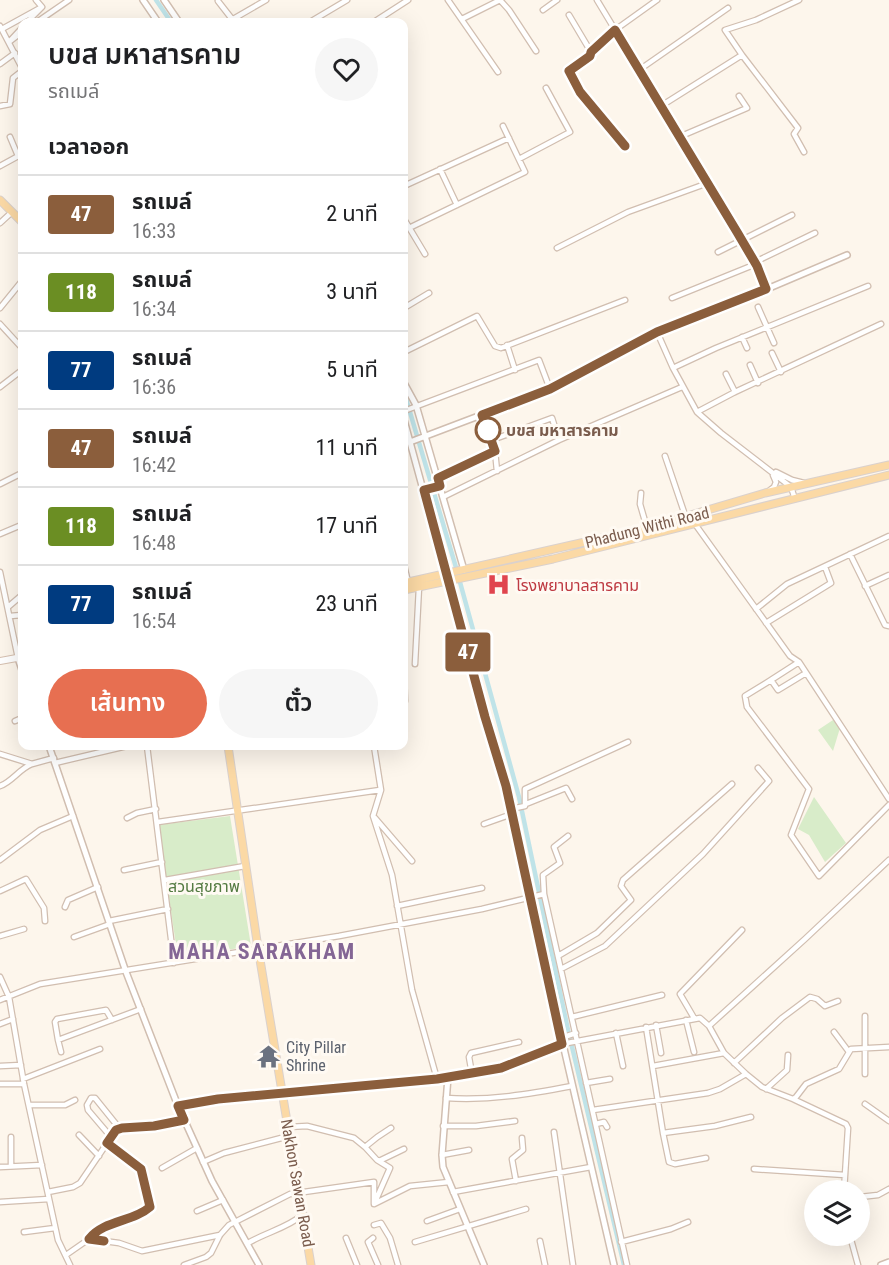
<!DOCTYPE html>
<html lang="th">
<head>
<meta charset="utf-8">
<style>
	body { margin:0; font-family:"Roboto Condensed","Noto Sans Thai",sans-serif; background:#f6f6f6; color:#202124; height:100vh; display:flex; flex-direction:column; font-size:22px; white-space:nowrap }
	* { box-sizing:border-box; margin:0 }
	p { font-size:20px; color:#757577 }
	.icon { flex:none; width:33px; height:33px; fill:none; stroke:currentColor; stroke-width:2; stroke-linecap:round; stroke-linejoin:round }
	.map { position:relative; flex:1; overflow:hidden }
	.drawer { position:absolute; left:18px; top:18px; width:390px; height:732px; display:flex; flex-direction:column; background:#fff; border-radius:12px; box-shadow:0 6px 24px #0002 }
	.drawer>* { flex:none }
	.badge { padding:0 12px; border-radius:4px; font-size:21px; line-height:39px }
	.fabs { position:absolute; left:804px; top:1180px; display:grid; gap:12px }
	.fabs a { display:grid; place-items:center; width:66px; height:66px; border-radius:50%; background:#fff; box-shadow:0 6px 24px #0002; font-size:30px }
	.map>.badge { position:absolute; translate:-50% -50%; box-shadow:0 0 0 3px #fff }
	h2 { padding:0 30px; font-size:22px; line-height:54px }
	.round { display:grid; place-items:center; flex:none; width:63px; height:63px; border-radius:32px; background:#f6f6f6 }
	.overview { display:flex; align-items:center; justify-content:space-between; height:102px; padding:0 30px }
	h1 { font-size:28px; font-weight:600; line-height:45px }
	.action { display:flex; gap:12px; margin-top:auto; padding:12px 30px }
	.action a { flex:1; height:69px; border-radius:36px; background:#e76f51; color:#fff; font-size:24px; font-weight:600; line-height:69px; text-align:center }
	.action a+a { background:#f6f6f6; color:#202124 }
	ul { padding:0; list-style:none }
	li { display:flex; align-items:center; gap:18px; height:78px; padding:0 30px; border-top:2px solid #e0e0e0 }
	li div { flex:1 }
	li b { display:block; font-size:22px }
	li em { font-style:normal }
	li .badge { min-width:66px; font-weight:700; text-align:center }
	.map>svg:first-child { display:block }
</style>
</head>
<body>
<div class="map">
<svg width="889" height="1265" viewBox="0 0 889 1265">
	<rect width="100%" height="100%" fill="#fdf6ec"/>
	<path fill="#d8ecc9" d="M833,720L840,728L833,751L818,730Z
		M814,797L846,843L825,862L809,835L798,829Z
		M230,816L251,946L178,958L158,825Z"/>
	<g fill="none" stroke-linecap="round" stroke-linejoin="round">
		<path stroke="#bfe3e8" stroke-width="4.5" d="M156,0L171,22
			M404,392L455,564L519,797L568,1030L624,1265"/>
		<defs>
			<path id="minor" d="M36,0L42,7
				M448,0L498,72
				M597,0L737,232L757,266L767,289
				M218,1L232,19
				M543,10L557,0
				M569,15L591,52
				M462,19L500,0L509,10L536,51
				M37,22L69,0
				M228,22L266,0
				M310,22L347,0
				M374,22L408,0
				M0,26L22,68
				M22,28L9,42L22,32
				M2,29L42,7L27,22
				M742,55L798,128L794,134L804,152
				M0,64L15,53
				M639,70L728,8
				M0,106L10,104L13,78L22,71
				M661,106L742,55L725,30L756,20L799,0
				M10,137L18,156
				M679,137L747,108L739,96
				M625,146L580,92L569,71L590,56L591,52L615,30L657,0
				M519,159L570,132L546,88
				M0,166L22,154
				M440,169L457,205
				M404,186L509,138
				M404,219L425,254
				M0,223L12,212
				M409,228L525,172L503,126
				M557,248L628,212L708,183
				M718,252L792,215
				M755,262L815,233
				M672,298L756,264
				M758,307L774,343
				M0,308L22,281
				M404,308L429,293
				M0,324L22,348
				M657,332L673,368L697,412L721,433L791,487L795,499
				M742,337L747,348
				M507,345L515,370
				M404,352L477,316L495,346L501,348L625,300
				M772,353L781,372
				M750,365L758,383
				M673,368L716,348L868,286
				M726,374L735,392
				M0,387L22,370
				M404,411L539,360L550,389
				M697,412L735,392L881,324
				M482,415L495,451
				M492,440L552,418L559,440
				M665,456L686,518
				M776,472L792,480L804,483
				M438,478L495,451L497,471
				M0,484L22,473
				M770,490L774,487L776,482L773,475
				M641,493L640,504L647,528
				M443,497L559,440L682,387
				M695,524L790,656L799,662L889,799
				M0,534L19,526
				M850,554L885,625L889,626
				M404,565L408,582
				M0,572L18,658
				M865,586L889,575
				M8,607L22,595
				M756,609L787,584L889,536
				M10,616L22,615
				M766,623L831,583L825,567
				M799,662L771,680L778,690L806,673
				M415,664L419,587
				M404,676L405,701
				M771,680L745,696L747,707L809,789L791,835L819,876L889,805
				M15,721L22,718
				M147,746L174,963
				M374,746L381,790L373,816L392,875L412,990L437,1079
				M0,754L32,764L54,758
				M55,763L127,746
				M0,786C12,782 19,769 32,764
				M526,804L566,788L572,799
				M511,809L525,806V789L628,742
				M127,818L137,813L156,809
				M375,818L412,861
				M158,822L380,790
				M484,824L512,814
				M568,836L554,847L560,863L543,875L544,894L627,1265
				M0,860L40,830L73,816
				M124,870L162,862
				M165,880L245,866
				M0,891L26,879L44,908L45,921
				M397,906L482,888
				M65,907L68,900L98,887
				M109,921L168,909
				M0,936L24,929
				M74,937L110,924
				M558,956L597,933L631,900L621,886L623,880L732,784
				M561,969L605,946L703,854L769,781L758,768
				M0,977L9,997L24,1084L58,1240L70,1265
				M0,1000L40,984L339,936L482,909L544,894
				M572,1017L662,995
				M694,1018L680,994L742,930
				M112,1020L106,1010L57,1019L55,1022L58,1040L141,1009
				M686,1020L694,1052
				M0,1024L13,1019
				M656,1025L661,1053
				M709,1026L805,939L889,860
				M646,1027L663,1133L715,1126L751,1117
				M834,1032L849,1052
				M616,1033L623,1066
				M561,1038L576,1033
				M58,1040L61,1052
				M562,1044L700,1018L709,1026L724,1053L746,1074L762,1087L793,1099L796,1097L806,1084L839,1069L851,1049L889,1047
				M734,1063L782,1018L810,997L817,999L825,1006L838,1001
				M0,1066L21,1065
				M653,1066L724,1053
				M472,1074L469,1057L471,1053L519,1042
				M865,1074V1016
				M23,1079L100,1049
				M586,1083L610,1079
				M0,1084H24
				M766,1089L787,1070L788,1055
				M446,1098C489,1101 530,1094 572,1086
				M793,1099L846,1124L848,1128L844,1191
				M865,1104L889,1121
				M30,1105H65L75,1100
				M593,1110L708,1093L720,1089L746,1074
				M596,1124L604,1122L607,1127
				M443,1126H476L515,1121
				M288,1127L307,1126L354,1138L365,1147L377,1160L390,1168L375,1202
				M554,1132L573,1265
				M663,1133L669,1162L675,1164L706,1158
				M79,1135L99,1156
				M11,1137V1166
				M111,1137L88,1110L87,1105L91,1098H95L120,1129
				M365,1147C374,1139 381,1134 391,1128
				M442,1155L469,1150
				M379,1161L404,1149
				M203,1162L224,1153L289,1136
				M0,1167L42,1165
				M162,1168L197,1148
				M754,1169L845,1175
				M516,1181L512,1159L523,1150L522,1138
				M48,1192L73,1187L80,1183L116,1130L122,1128L154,1126L184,1120
				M453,1192L591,1167
				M860,1197L878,1195L889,1189
				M0,1202L49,1199
				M197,1211L223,1200
				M427,1221L460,1209
				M374,1225L381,1223L390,1238L398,1265
				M24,1232L55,1228
				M850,1236L858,1265
				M346,1238L357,1265
				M373,1238L368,1242L378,1265
				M89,1239L119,1243L142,1251L220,1235
				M540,1241L545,1265
				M415,1242L526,1209
				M621,1242L671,1229L688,1222
				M248,1243C267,1232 287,1228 304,1214
				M66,1255L89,1239L94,1233L106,1226L144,1212L150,1207L141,1169L107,1143
				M184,1265L206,1257L211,1253L220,1235L229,1225L290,1194L374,1182V1204L410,1186L449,1182"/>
			<path id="tertiary" d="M143,0L158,22
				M164,0L179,22
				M404,383L416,405L464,570
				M404,420L485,717L506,786L529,897L614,1265
				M410,442L550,389L657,332L767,289L847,255
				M424,490L440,486
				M18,658L22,670
				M49,746L126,972L178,1106L212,1181L259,1265
				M448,1077L442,1155L443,1167L484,1265
				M178,1106L218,1099L437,1079L501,1068L562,1044
				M881,1265L889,1262"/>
			<path id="secondary" d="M0,661L22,657"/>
			<path id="primary" d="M0,200L22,222
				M404,583L647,528L765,493L889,465
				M404,590L553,559L889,475
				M228,746L258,948L311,1265"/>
		</defs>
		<use href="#minor" stroke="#d1beb0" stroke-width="7"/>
		<use href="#tertiary" stroke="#d1beb0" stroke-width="8"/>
		<use href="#secondary" stroke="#d6c0b0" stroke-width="8"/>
		<use href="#primary" stroke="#dad1cd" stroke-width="9"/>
		<use href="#minor" stroke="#fff" stroke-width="4.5"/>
		<use href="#tertiary" stroke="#fff" stroke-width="5"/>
		<use href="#secondary" stroke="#fff" stroke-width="6"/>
		<use href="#primary" stroke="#fbd9a5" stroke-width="7"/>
	</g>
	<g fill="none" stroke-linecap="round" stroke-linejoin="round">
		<defs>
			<path id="line" d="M104,1241L89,1239C104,1220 133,1222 150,1207L141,1169L107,1143L116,1130L122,1128L154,1126L184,1120L178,1106L218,1099L437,1079L501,1068L562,1044L506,786L485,717L424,490L440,486L438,478L495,451L482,415L550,389L657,332L766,289L757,266L737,232L615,30L591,52L590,56L569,71L580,92L625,146"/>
		</defs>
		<use href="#line" stroke="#fff" stroke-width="14"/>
		<use href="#line" stroke="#8b5e3c" stroke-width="9"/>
	</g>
	<defs>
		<symbol id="hospital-bare" viewBox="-9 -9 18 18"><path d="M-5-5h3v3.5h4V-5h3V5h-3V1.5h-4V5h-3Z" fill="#e0444e" stroke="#fffaf3" stroke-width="2.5" paint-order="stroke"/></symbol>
		<symbol id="temple-bare" viewBox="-9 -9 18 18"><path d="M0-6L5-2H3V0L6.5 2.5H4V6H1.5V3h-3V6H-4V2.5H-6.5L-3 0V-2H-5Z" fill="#6b7280" stroke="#fffaf3" stroke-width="2.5" paint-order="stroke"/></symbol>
	</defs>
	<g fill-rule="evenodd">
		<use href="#hospital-bare" x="482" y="568" width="33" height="33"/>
		<use href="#temple-bare" x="252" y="1040" width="33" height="33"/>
	</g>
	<circle fill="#fff" stroke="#8b5e3c" stroke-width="3" cx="488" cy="430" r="12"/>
	<g text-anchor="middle" stroke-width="6" stroke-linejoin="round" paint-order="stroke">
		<g font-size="16" font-weight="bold" fill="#7a5c4d" stroke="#fffaf3" text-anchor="start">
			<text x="506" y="436">บขส มหาสารคาม</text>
		</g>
		<g font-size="16" fill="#7a5c4d" stroke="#fffaf3">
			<text transform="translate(647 527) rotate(-14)" y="6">Phadung Withi Road</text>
			<text transform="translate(298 1183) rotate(80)" y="6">Nakhon Sawan Road</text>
		</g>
		<g font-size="16" fill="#be3a42" stroke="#fffaf3" text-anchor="start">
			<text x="516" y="591">โรงพยาบาลสารคาม</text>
		</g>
		<g font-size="16" fill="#537a41" stroke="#fffaf3">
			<text x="204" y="892">สวนสุขภาพ</text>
		</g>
		<g font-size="16" fill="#5b616d" stroke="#fffaf3" text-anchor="start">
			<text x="286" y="1053">City Pillar<tspan x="286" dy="18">Shrine</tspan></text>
		</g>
		<g font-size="22" font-weight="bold" letter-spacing="1.5" fill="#846695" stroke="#fffaf3">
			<text x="262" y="959">MAHA SARAKHAM</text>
		</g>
	</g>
</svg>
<div class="fabs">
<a><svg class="icon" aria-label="layers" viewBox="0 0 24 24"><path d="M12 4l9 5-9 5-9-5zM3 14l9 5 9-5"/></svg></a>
</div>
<b class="badge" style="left:468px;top:652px;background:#8b5e3c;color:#fff">47</b>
<section class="drawer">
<div class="overview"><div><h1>บขส มหาสารคาม</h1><p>รถเมล์</p></div><a class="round"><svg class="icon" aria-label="heart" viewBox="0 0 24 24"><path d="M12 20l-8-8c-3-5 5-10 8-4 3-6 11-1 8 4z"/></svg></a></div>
<h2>เวลาออก</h2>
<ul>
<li><span class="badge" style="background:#8b5e3c;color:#fff">47</span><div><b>รถเมล์</b><p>16:33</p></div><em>2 นาที</em></li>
<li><span class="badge" style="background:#6b8e23;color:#fff">118</span><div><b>รถเมล์</b><p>16:34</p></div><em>3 นาที</em></li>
<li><span class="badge" style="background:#003b80;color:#fff">77</span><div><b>รถเมล์</b><p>16:36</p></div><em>5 นาที</em></li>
<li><span class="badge" style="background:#8b5e3c;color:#fff">47</span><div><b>รถเมล์</b><p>16:42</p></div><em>11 นาที</em></li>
<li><span class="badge" style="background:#6b8e23;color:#fff">118</span><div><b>รถเมล์</b><p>16:48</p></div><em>17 นาที</em></li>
<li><span class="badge" style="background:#003b80;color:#fff">77</span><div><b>รถเมล์</b><p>16:54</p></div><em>23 นาที</em></li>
</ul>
<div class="action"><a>เส้นทาง</a><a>ตั๋ว</a></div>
</section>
</div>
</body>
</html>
